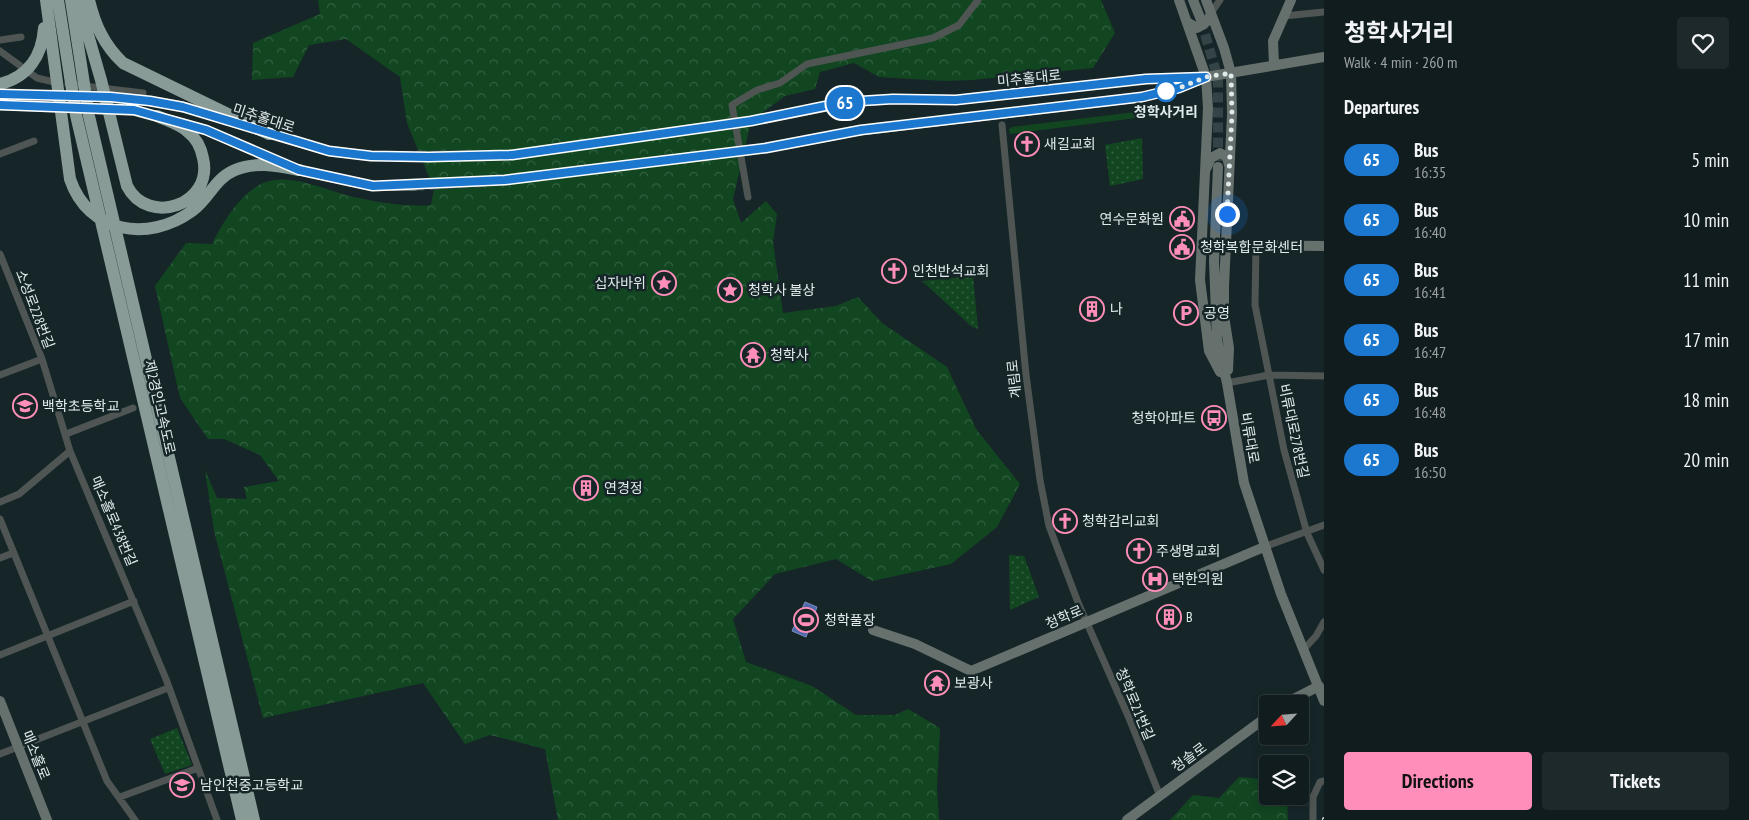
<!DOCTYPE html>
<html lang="en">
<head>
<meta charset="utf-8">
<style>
	body { margin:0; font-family:"PT Sans Narrow","Noto Sans KR",sans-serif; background:#1e292b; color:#f1f3f6; height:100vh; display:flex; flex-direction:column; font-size:19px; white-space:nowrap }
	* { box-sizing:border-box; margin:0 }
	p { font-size:16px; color:#9ca1a4 }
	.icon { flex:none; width:28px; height:28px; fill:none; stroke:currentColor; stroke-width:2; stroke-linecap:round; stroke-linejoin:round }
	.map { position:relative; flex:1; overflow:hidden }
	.panel { display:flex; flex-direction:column; background:#101c1e; width:425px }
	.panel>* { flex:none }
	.badge { padding:0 10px; border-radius:16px; font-size:18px; line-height:32px }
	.needle { width:32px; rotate:244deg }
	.tools { position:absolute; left:1259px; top:695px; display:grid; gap:10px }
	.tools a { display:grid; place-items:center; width:50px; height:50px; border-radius:5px; background:#101c1e; box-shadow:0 2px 8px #0003,0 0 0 1px #303a3c; font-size:25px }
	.you { position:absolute; width:25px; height:25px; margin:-12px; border:4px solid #fff; border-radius:50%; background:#1a73e8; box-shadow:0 0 0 8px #1a73e833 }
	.map>.badge { position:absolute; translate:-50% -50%; box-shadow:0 0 0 2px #fff }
	h2 { padding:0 20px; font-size:19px; line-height:45px }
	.round { display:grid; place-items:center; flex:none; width:52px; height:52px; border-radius:5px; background:#1e292b }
	.summary { display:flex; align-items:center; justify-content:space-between; height:85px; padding:0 20px }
	h1 { font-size:24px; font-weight:700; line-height:38px }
	.action { display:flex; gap:10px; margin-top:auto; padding:10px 20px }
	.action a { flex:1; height:58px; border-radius:5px; background:#ff8eba; color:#111; font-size:20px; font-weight:700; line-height:58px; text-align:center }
	.action a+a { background:#1e292b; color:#f1f3f6 }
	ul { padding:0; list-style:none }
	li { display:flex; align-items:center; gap:15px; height:60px; padding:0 20px }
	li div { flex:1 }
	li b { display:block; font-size:19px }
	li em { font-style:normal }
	li .badge { min-width:55px; font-weight:700; text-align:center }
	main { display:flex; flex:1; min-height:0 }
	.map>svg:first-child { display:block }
</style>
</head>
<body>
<main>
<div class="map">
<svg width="1324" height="820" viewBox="0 0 1324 820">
	<defs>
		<pattern id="forest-crowns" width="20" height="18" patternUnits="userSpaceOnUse" patternTransform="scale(1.25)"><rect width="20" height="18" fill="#114621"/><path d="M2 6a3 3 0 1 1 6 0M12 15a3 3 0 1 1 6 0" fill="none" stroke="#336141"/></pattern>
		<pattern id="park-dots" width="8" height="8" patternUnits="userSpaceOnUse" patternTransform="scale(1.25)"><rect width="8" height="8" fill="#114621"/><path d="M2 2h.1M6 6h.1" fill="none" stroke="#336141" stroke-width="1.8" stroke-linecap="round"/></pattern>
		<pattern id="water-ripples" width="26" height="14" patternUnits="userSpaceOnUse" patternTransform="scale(1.25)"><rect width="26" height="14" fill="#5068ac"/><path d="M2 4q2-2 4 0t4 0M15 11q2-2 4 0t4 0" fill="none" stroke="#7185bb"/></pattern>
	</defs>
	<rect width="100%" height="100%" fill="#162628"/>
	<path fill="#114621" d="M1135,112H1137L1136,118L1010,134L1009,129L1012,127Z"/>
	<path fill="url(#forest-crowns)" d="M318,0H1101L1115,33L1093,68L972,80L945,81L879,77L854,63L820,72L815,89L785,96L751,121L733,199L741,223L766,201L777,214L773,242L783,313L836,306L858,297L882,323L947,367L976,429L1020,484L997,527L951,564L872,581L836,559L775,574L733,619L746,662L812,686L856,715H895L908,709L940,728L937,787L939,820H558L545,749L490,735L465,744L423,683L263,718L214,531L205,470L217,498L247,499L244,487L279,481L260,455L224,439H208L180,398L155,286L186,243L212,244C223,223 236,200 256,187C285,167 328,193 359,198C382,203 408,207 431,205L434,189L407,123L400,77L346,39L309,45L293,77L252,80L253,43L320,14Z
		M1239,777L1261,779L1267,783L1268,796H1287L1288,820H1170L1193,795L1219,798Z"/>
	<path fill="url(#park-dots)" d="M1142,138L1143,179L1110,186L1105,145Z
		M973,276L978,329L971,326L922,281Z
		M1009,555L1024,556L1039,597L1010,610Z
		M177,728L192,765L165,774L150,739Z"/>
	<path fill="url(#water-ripples)" stroke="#7b8fbf" d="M805,602L817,607L806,637L792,631Z"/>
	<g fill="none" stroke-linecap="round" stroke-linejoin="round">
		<path stroke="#344345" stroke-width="10" stroke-dasharray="10 5" stroke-linecap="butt" d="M1201,20L1218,79V161
			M371,156L512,155L762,119
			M414,186L486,182L766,148"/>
		<path stroke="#4e5553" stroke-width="7" d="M1211,13L1220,0
			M1284,16L1324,12
			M0,40L21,37
			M0,51L37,78L58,83
			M68,84L143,93
			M1002,125L1026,375L1040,480L1049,526L1079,605L1129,718L1160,796
			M0,154L34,141
			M748,197L732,105L757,90L780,83L807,64L933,38L959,25L978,0
			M1256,245L1255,305L1284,450L1307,533L1324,570
			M0,254L42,359L70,451L19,494L0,502
			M0,375L42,359
			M1227,383L1269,375L1324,376
			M66,434L133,408
			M70,451L166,679L217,820
			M0,519L107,781L135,820
			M1264,547L1324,525
			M0,558L13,553
			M1304,649L1316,636L1324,622
			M0,655L134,601
			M0,754L168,688
			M120,797L198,768
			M1313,820V797L1320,782L1324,781"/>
		<path stroke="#66716e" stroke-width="10" d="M1179,0L1206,77L1208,108L1200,280L1209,351L1220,372
			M1193,0L1201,20
			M1206,0L1224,48L1231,73L1232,114L1224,286V316L1229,348L1228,370
			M1187,22L1197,28C1204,25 1209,21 1211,13
			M1274,65L1273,41L1291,0
			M0,94C60,96 121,95 180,106C200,110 220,118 239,124
			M856,102L893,99L956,100L1146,79L1206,77L1324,57
			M0,105L134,111L206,130L299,170L373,186H414
			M762,119L845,103
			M856,131L1143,97L1179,88L1200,79
			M262,132L329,151L371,156
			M766,148L846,133
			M1218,167L1214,261L1217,340L1227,383L1244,483L1281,594L1324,701
			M1206,169L1211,158L1220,153L1227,157L1229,165
			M1226,245L1324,246
			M873,630L915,644L971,671L1264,547
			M0,701L47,820
			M1284,704L1319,686
			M1127,820L1268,716"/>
		<path stroke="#889b96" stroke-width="12" d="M46,0L70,179C88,233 148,243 192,211C209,199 215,178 235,170C256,161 278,166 299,170
			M58,0L76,115L242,820
			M71,0L89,116L254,820
			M78,0L101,80L127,186C148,227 214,205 203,158C201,148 196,138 188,132C180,124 168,121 157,116
			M89,0C95,25 104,45 123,63L269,134
			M0,84C28,77 42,56 44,28"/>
		<defs>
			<path id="rail" d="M1324,820V819"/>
		</defs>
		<use href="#rail" stroke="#cad4d5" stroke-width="4"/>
		<use href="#rail" stroke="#162628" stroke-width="2" stroke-dasharray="5.5" stroke-linecap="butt"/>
	</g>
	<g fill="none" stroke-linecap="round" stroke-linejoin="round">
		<defs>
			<path id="line" d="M0,94L111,97L150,101L183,107L329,151L371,156L429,157L512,155L751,121L845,102L893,99L956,100L1146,79L1206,77L1179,88L1142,97L861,130L766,148L505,180L373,186L299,170L206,130L134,110L0,105"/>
		</defs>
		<use href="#line" stroke="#fff" stroke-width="11"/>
		<use href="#line" stroke="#1c78cf" stroke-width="8"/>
		<path stroke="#e0eaeb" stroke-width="5" stroke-dasharray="0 9" d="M1166,91L1161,92L1179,88L1206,77L1231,73L1232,114L1227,214"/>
	</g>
	<defs>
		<symbol id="church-ring" viewBox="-11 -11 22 22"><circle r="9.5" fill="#162628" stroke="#ff8eba" stroke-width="1.5"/><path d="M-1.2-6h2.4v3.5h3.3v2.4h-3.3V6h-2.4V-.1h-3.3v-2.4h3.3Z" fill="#ff8eba"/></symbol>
		<symbol id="civic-ring" viewBox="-11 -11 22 22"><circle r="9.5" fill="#162628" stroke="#ff8eba" stroke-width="1.5"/><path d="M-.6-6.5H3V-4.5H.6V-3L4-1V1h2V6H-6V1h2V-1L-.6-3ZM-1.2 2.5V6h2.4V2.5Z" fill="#ff8eba"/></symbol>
		<symbol id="sight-ring" viewBox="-11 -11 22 22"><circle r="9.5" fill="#162628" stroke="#ff8eba" stroke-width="1.5"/><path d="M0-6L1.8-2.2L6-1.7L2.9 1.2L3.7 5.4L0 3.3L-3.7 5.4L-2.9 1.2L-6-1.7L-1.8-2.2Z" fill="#ff8eba"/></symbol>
		<symbol id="building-ring" viewBox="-11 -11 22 22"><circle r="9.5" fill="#162628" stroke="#ff8eba" stroke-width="1.5"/><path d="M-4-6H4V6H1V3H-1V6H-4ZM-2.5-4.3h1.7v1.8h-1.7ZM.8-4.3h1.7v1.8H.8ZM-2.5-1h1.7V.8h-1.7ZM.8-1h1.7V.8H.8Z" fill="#ff8eba"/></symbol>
		<symbol id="parking-ring" viewBox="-11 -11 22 22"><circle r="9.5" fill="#162628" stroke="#ff8eba" stroke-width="1.5"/><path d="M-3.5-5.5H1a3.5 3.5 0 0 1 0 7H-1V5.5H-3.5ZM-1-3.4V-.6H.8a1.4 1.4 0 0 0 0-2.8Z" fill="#ff8eba"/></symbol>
		<symbol id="temple-ring" viewBox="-11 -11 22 22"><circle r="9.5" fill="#162628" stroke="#ff8eba" stroke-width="1.5"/><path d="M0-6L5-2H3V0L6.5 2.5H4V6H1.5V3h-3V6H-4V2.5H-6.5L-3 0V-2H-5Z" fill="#ff8eba"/></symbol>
		<symbol id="school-ring" viewBox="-11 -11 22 22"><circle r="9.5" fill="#162628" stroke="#ff8eba" stroke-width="1.5"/><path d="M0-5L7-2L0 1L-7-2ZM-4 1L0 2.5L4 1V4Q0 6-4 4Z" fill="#ff8eba"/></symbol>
		<symbol id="bus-ring" viewBox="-11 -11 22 22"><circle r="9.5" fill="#162628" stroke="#ff8eba" stroke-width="1.5"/><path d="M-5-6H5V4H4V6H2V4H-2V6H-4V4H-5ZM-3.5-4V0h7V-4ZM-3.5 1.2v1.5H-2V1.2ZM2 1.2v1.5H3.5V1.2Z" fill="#ff8eba"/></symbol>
		<symbol id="hospital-ring" viewBox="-11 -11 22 22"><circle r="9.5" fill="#162628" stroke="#ff8eba" stroke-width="1.5"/><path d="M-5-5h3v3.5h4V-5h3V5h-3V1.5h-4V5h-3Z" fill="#ff8eba"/></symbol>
		<symbol id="stadium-ring" viewBox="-11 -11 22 22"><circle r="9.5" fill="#162628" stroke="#ff8eba" stroke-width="1.5"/><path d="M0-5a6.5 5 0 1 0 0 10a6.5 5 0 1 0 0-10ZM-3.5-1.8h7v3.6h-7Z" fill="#ff8eba"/></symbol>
	</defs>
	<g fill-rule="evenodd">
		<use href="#church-ring" x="1013" y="130" width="28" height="28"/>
		<use href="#civic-ring" x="1168" y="205" width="28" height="28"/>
		<use href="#civic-ring" x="1168" y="233" width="28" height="28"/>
		<use href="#church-ring" x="880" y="257" width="28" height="28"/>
		<use href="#sight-ring" x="650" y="269" width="28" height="28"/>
		<use href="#sight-ring" x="716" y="276" width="28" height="28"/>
		<use href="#building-ring" x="1078" y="295" width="28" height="28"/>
		<use href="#parking-ring" x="1172" y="299" width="28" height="28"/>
		<use href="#temple-ring" x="739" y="341" width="28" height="28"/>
		<use href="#school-ring" x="11" y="392" width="28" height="28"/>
		<use href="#bus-ring" x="1200" y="404" width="28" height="28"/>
		<use href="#building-ring" x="572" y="474" width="28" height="28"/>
		<use href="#church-ring" x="1051" y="507" width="28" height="28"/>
		<use href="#church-ring" x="1125" y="537" width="28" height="28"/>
		<use href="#hospital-ring" x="1141" y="565" width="28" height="28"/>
		<use href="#building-ring" x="1155" y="603" width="28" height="28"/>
		<use href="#stadium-ring" x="792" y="606" width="28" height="28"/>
		<use href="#temple-ring" x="923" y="669" width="28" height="28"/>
		<use href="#school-ring" x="168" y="771" width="28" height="28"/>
	</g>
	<circle fill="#fff" stroke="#1c78cf" stroke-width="2.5" cx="1166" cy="91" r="10"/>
	<g text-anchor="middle" stroke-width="5" stroke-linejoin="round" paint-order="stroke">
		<g font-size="14" fill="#e0eaeb" stroke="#162628">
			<text transform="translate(1029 78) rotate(-6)" y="5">미추홀대로</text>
			<text transform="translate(264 118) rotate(18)" y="5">미추홀대로</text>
			<text transform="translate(35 309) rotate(69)" y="5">소성로228번길</text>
			<text transform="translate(1014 379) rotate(-96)" y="5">계림로</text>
			<text transform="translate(160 407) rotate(77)" y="5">제2경인고속도로</text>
			<text transform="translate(1294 431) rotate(78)" y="5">비류대로278번길</text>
			<text transform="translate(1250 438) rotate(80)" y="5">비류대로</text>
			<text transform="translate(114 521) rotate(67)" y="5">매소홀로438번길</text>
			<text transform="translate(1064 617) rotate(-23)" y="5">청학로</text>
			<text transform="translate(1135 704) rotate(67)" y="5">청학로21번길</text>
			<text transform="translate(36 755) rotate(68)" y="5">매소홀로</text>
			<text transform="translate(1189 757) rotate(-36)" y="5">청솔로</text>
		</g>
		<g font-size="14" font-weight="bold" fill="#e0eaeb" stroke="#162628">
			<text x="1166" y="117">청학사거리</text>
		</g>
		<g font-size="14" fill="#e0eaeb" stroke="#162628" text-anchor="start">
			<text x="1044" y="149">새길교회</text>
			<text x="1164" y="224" text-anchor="end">연수문화원</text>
			<text x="1200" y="252">청학복합문화센터</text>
			<text x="912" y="276">인천반석교회</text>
			<text x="646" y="288" text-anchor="end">십자바위</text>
			<text x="748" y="295">청학사 불상</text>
			<text x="1110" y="314">나</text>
			<text x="1204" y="318">공영</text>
			<text x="770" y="360">청학사</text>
			<text x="42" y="411">백학초등학교</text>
			<text x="1196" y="423" text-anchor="end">청학아파트</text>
			<text x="604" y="493">연경정</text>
			<text x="1082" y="526">청학감리교회</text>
			<text x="1156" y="556">주생명교회</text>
			<text x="1172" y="584">택한의원</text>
			<text x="1186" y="622">B</text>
			<text x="824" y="625">청학풀장</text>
			<text x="954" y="688">보광사</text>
			<text x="200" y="790">남인천중고등학교</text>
		</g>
	</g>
</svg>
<div class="tools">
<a><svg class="needle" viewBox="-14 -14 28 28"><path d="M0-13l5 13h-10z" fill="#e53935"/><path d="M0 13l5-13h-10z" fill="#9ca1a4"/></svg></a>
<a><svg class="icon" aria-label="layers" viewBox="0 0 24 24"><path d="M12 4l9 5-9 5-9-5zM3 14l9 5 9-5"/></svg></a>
</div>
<div class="you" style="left:1227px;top:214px"></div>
<b class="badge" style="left:845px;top:103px;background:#1c78cf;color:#fff">65</b>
</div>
<section class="panel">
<div class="summary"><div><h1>청학사거리</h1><p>Walk · 4 min · 260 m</p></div><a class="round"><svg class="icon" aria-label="heart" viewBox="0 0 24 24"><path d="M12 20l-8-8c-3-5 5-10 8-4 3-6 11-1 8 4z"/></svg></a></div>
<h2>Departures</h2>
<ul>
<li><span class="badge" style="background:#1c78cf;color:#fff">65</span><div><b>Bus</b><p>16:35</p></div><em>5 min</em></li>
<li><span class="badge" style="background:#1c78cf;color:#fff">65</span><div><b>Bus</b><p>16:40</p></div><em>10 min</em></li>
<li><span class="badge" style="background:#1c78cf;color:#fff">65</span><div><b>Bus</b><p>16:41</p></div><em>11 min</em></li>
<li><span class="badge" style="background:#1c78cf;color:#fff">65</span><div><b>Bus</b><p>16:47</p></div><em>17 min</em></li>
<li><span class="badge" style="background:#1c78cf;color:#fff">65</span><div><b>Bus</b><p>16:48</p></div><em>18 min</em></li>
<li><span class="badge" style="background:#1c78cf;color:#fff">65</span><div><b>Bus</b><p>16:50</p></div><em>20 min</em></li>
</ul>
<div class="action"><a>Directions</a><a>Tickets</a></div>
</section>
</main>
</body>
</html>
